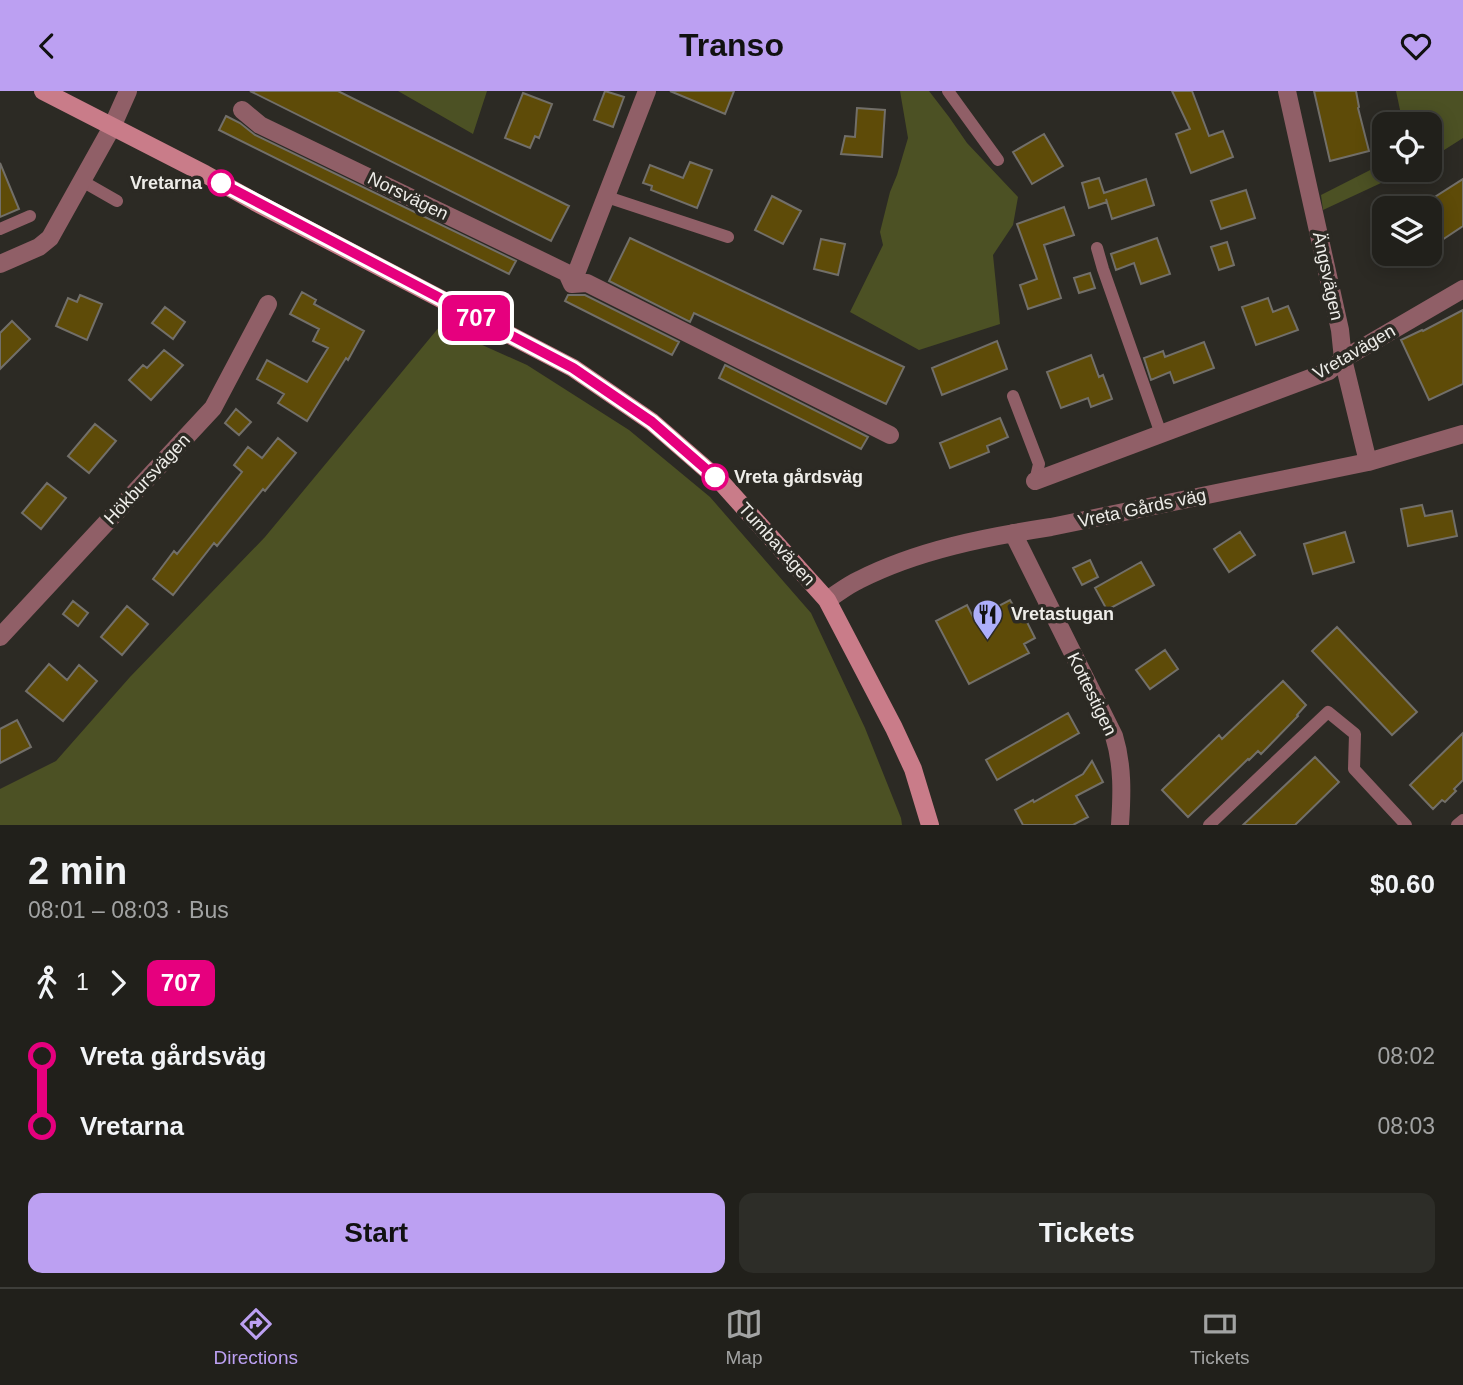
<!DOCTYPE html>
<html lang="en">
<head>
<meta charset="utf-8">
<style>
	body { margin:0; font-family:Arial,sans-serif; background:#2d2d28; color:#f1f3f6; height:100vh; display:flex; flex-direction:column; font-size:26px; white-space:nowrap }
	* { box-sizing:border-box; margin:0 }
	p { font-size:23px; color:#a2a3a3 }
	.icon { flex:none; width:38px; height:38px; fill:none; stroke:currentColor; stroke-width:2; stroke-linecap:round; stroke-linejoin:round }
	.map { position:relative; height:734px; overflow:hidden }
	.details { display:flex; flex-direction:column; background:#21201b; flex:1 }
	.details>* { flex:none }
	.badge { padding:0 14px; border-radius:10px; font-size:24px; line-height:46px }
	.buttons { position:absolute; left:1372px; top:21px; display:grid; gap:14px }
	.buttons a { display:grid; place-items:center; width:70px; height:70px; border-radius:14px; background:#21201b; box-shadow:0 4px 18px #0003,0 0 0 2px #3e3e3a; font-size:35px }
	.map>.badge { position:absolute; translate:-50% -50%; box-shadow:0 0 0 4px #fff }
	.legs { display:flex; align-items:center; gap:10px; height:77px; padding:0 28px; font-size:23px }
	.legs p { margin-inline-start:auto }
	.summary { display:flex; align-items:center; justify-content:space-between; height:119px; padding:0 28px }
	h1 { font-size:38px; font-weight:800; line-height:52px }
	.cta { display:flex; gap:14px; margin-top:auto; padding:14px 28px }
	.cta a { flex:1; height:80px; border-radius:14px; background:#bca0f2; color:#111; font-size:28px; font-weight:800; line-height:80px; text-align:center }
	.cta a+a { background:#2d2d28; color:#f1f3f6 }
	ul { padding:0 28px; list-style:none }
	li { display:flex; align-items:center; gap:24px; height:70px; font-size:26px }
	li i { display:grid; place-items:center; width:10px; height:100%; margin:0 9px; background:currentColor }
	li i::after { content:''; width:18px; height:18px; margin:-9px; border:5px solid; border-radius:50%; background:#21201b }
	li p { margin-inline-start:auto }
	li:first-child i { background:linear-gradient(#0000 50%,currentColor 0) }
	li:last-child i { background:linear-gradient(currentColor 50%,#0000 0) }
	header { display:flex; justify-content:space-between; align-items:center; height:91px; padding:0 28px; background:#bca0f2; color:#111; font-size:32px; font-weight:800 }
	.tabs { display:flex; justify-content:space-around; align-items:center; height:98px; border-top:2px solid #3e3e3a; background:#21201b; font-size:19px; color:#a2a3a3 }
	.tabs a { display:grid; justify-items:center; gap:4px }
	.tabs .current { color:#bca0f2 }
	.map>svg:first-child { display:block }
</style>
</head>
<body>
<header><svg class="icon" aria-label="back" viewBox="0 0 24 24"><path d="M15 5l-7 7 7 7"/></svg>Transo<svg class="icon" aria-label="heart" viewBox="0 0 24 24"><path d="M12 20l-8-8c-3-5 5-10 8-4 3-6 11-1 8 4z"/></svg></header>
<div class="map">
<svg width="1463" height="734" viewBox="0 0 1463 734">
	<rect width="100%" height="100%" fill="#2c2a24"/>
	<path fill="#4c5124" d="M398,0H487L473,43Z
		M900,0H929L949,26L967,52L1018,106L1013,134L993,164L1000,233L919,259L850,221L883,154L880,141L890,101L897,84L908,47Z
		M1396,0H1463V47L1430,68V33H1403Z
		M1384,72V79H1409L1323,119L1321,104Z
		M440,235L527,274L629,339L710,406L811,522L865,637L901,727L902,734H0V698L56,670L130,586L265,446Z"/>
	<path fill="#5e4b08" stroke="#726f69" stroke-width="2" d="M250,0H338L569,115L551,150Z
		M605,0L624,6L613,36L594,29Z
		M670,0H734L725,23Z
		M1172,0H1192L1209,45L1223,40L1233,66L1191,82L1176,43L1190,38Z
		M1314,0H1356L1359,16L1358,17L1369,60L1330,70Z
		M523,2L552,13L539,47L535,45L530,57L505,47Z
		M857,17L885,19L882,66L841,63L845,45L855,46Z
		M226,25L240,32L255,44L516,170L509,183L219,39Z
		M1044,43L1063,75L1032,93L1013,61Z
		M690,71L712,79L697,117L651,99L652,95L643,92L650,74L683,87Z
		M0,72L19,118L0,126Z
		M1099,87L1104,102L1146,88L1154,114L1112,128L1106,108L1107,111L1089,117L1082,92Z
		M1463,88V135L1430,157V109Z
		M1246,99L1255,127L1221,138L1211,110Z
		M772,105L801,120L783,153L755,139Z
		M1064,116L1074,144L1044,154L1061,207L1028,218L1020,194L1037,188L1017,133Z
		M630,147L904,276L886,313L694,222L690,231L609,190Z
		M1157,147L1170,183L1141,193L1134,172L1116,179L1111,163Z
		M821,148L845,153L838,184L814,178Z
		M1227,151L1234,174L1219,179L1211,156Z
		M1090,182L1095,197L1079,202L1074,187Z
		M302,201L316,209L314,213L364,240L348,269L346,267L307,330L278,312L284,303L257,288L267,269L307,291L328,257L313,250L319,238L290,223Z
		M80,204L102,213L87,249L56,235L68,207L77,211Z
		M568,204H585L679,251L672,264L565,210Z
		M1268,207L1273,221L1288,215L1298,239L1256,254L1242,216Z
		M165,216L185,231L173,248L152,232Z
		M1463,219V293L1429,309L1401,249L1422,239L1423,240Z
		M12,230L30,248L0,278V242Z
		M997,250L1007,278L942,304L932,277Z
		M1204,251L1214,277L1174,292L1170,281L1151,289L1144,267L1163,260L1165,266Z
		M164,259L183,274L151,309L129,289L143,274L147,277Z
		M1091,264L1099,286L1103,284L1112,308L1091,316L1088,307L1061,317L1047,281Z
		M725,274L868,346L861,358L719,287Z
		M236,318L251,331L239,344L225,332Z
		M1000,327L1008,346L987,355L989,361L950,377L940,352Z
		M95,333L116,350L89,382L68,365Z
		M278,347L296,362L265,400L263,398L217,455L214,452L173,504L153,488L174,460L177,463L242,381L234,374L248,356L262,367Z
		M47,392L66,407L41,438L22,422Z
		M1422,414L1425,425L1452,420L1457,445L1408,455L1401,418Z
		M1240,441L1255,464L1229,481L1214,458Z
		M1345,441L1354,471L1313,483L1304,453Z
		M1090,469L1098,486L1082,494L1073,477Z
		M1141,471L1154,494L1107,519L1095,497Z
		M1010,509L1017,521L1021,519L1035,547L1024,553L1029,562L969,593L936,530L967,514L974,528Z
		M73,510L88,522L78,535L63,523Z
		M127,515L148,533L122,564L101,546Z
		M1337,536L1417,621L1392,644L1312,560Z
		M1165,559L1178,578L1150,598L1136,579Z
		M49,573L67,589L79,574L97,590L63,630L26,600Z
		M1283,590L1306,614L1297,624L1298,625L1261,663L1258,660L1249,669L1248,668L1188,726L1162,699L1219,644L1222,648Z
		M1068,622L1079,642L997,689L986,669Z
		M17,629L31,656L0,672V638Z
		M1463,642V689L1454,698L1456,700L1445,711L1442,709L1433,718L1410,694Z
		M1315,666L1339,691L1295,734H1243Z
		M1092,670L1103,691L1076,705L1088,726L1073,734H1023L1015,719L1033,709L1034,711L1083,683Z"/>
	<g fill="none" stroke-linecap="round" stroke-linejoin="round">
		<path stroke="#905f67" stroke-width="12" d="M948,0L998,69
			M82,90L117,110
			M607,106L728,146
			M0,138L30,125
			M1097,157L1103,178L1161,343
			M1013,305L1039,373L1035,390
			M1209,734L1328,621L1355,643L1354,678L1406,734
			M1457,734L1463,729"/>
		<path stroke="#905f67" stroke-width="18" d="M1287,0L1340,239L1343,268L1368,371
			M242,19L260,34L567,182L572,193L587,192L890,344
			M0,173L39,156L50,147L112,36L128,0
			M572,193L647,0
			M1035,390L1329,280L1343,268L1463,198
			M1013,442L1114,645C1123,674 1122,704 1120,734
			M827,509C838,502 848,494 859,489C918,459 986,446 1051,436L1368,371L1463,343
			M0,546L213,317L268,213"/>
		<path stroke="#c97c89" stroke-width="18" d="M43,0L205,83L255,111L573,277L652,331L721,391L827,509L894,637L913,678L930,734"/>
	</g>
	<g fill="none" stroke-linecap="round" stroke-linejoin="round">
		<defs>
			<path id="line-1" d="M221,92L573,277L652,331L715,386"/>
		</defs>
		<use href="#line-1" stroke="#fff" stroke-width="16"/>
		<use href="#line-1" stroke="#e6007e" stroke-width="10"/>
	</g>
	<defs>
		<symbol id="restaurant-pin" viewBox="-11 -11 22 30"><path d="M0 17L-7.5 6A9.5 9.5 0 1 1 7.5 6Z" fill="#adaffb" stroke="#2c2a24"/><path d="M-5-6h1v4h1v-4h1v4h1v-4h1v5L-1.5 .5V6h-2V.5L-5-1ZM5-6V6H3V1.5H1.5Q1.5-4 5-6Z" fill="#111"/></symbol>
	</defs>
	<g fill-rule="evenodd">
		<use href="#restaurant-pin" x="970" y="506" width="35" height="47"/>
	</g>
	<g fill="#fff" stroke="#e6007e" stroke-width="3.5">
		<circle cx="221" cy="92" r="12"/>
		<circle cx="715" cy="386" r="12"/>
	</g>
	<g text-anchor="middle" stroke-width="7" stroke-linejoin="round" paint-order="stroke">
		<g font-size="18" font-weight="bold" fill="#eeede9" stroke="#2c2a24" text-anchor="end">
			<text x="202" y="98">Vretarna</text>
			<text x="734" y="392" text-anchor="start">Vreta gårdsväg</text>
		</g>
		<g font-size="18" fill="#eeede9" stroke="#2c2a24">
			<text transform="translate(408 105) rotate(26)" y="6">Norsvägen</text>
			<text transform="translate(1328 185) rotate(78)" y="6">Ängsvägen</text>
			<text transform="translate(1354 261) rotate(-30)" y="6">Vretavägen</text>
			<text transform="translate(147 388) rotate(-47)" y="6">Hökbursvägen</text>
			<text transform="translate(1142 417) rotate(-12)" y="6">Vreta Gårds väg</text>
			<text transform="translate(777 453) rotate(48)" y="6">Tumbavägen</text>
			<text transform="translate(1092 603) rotate(64)" y="6">Kottestigen</text>
		</g>
		<g font-size="18" font-weight="bold" fill="#eeede9" stroke="#2c2a24" text-anchor="start">
			<text x="1011" y="529">Vretastugan</text>
		</g>
	</g>
</svg>
<div class="buttons">
<a><svg class="icon" aria-label="locate" viewBox="0 0 24 24"><circle cx="12" cy="12" r="6"/><path d="M12 2v4M12 18v4M2 12h4M18 12h4"/></svg></a>
<a><svg class="icon" aria-label="layers" viewBox="0 0 24 24"><path d="M12 4l9 5-9 5-9-5zM3 14l9 5 9-5"/></svg></a>
</div>
<b class="badge" style="left:476px;top:227px;background:#e6007e;color:#fff">707</b>
</div>
<section class="details">
<div class="summary"><div><h1>2 min</h1><p>08:01 – 08:03 · Bus</p></div><b>$0.60</b></div>
<div class="legs"><svg class="icon" aria-label="walk" viewBox="0 0 24 24"><circle cx="13" cy="4" r="2"/><path d="M13 8l-2 6 4 7M11 14l-3 7M7 12l3-4h3l4 4"/></svg>1<svg class="icon" aria-label="forward" viewBox="0 0 24 24"><path d="M9 5l7 7-7 7"/></svg><b class="badge" style="background:#e6007e;color:#fff">707</b></div>
<ul>
<li><i style="color:#e6007e"></i><b>Vreta gårdsväg</b><p>08:02</p></li>
<li><i style="color:#e6007e"></i><b>Vretarna</b><p>08:03</p></li>
</ul>
<div class="cta"><a>Start</a><a>Tickets</a></div>
</section>
<nav class="tabs">
<a class="current"><svg class="icon" aria-label="directions" viewBox="0 0 24 24"><path d="M12 3l9 9-9 9-9-9zM9 14v-3h6M13 9l2 2-2 2"/></svg>Directions</a>
<a><svg class="icon" aria-label="map" viewBox="0 0 24 24"><path d="M3 6l6-2 6 2 6-2v14l-6 2-6-2-6 2zM9 4v14M15 6v14"/></svg>Map</a>
<a><svg class="icon" aria-label="tickets" viewBox="0 0 24 24"><path d="M3 7h18v10H3zM15 7v10"/></svg>Tickets</a>
</nav>
</body>
</html>
